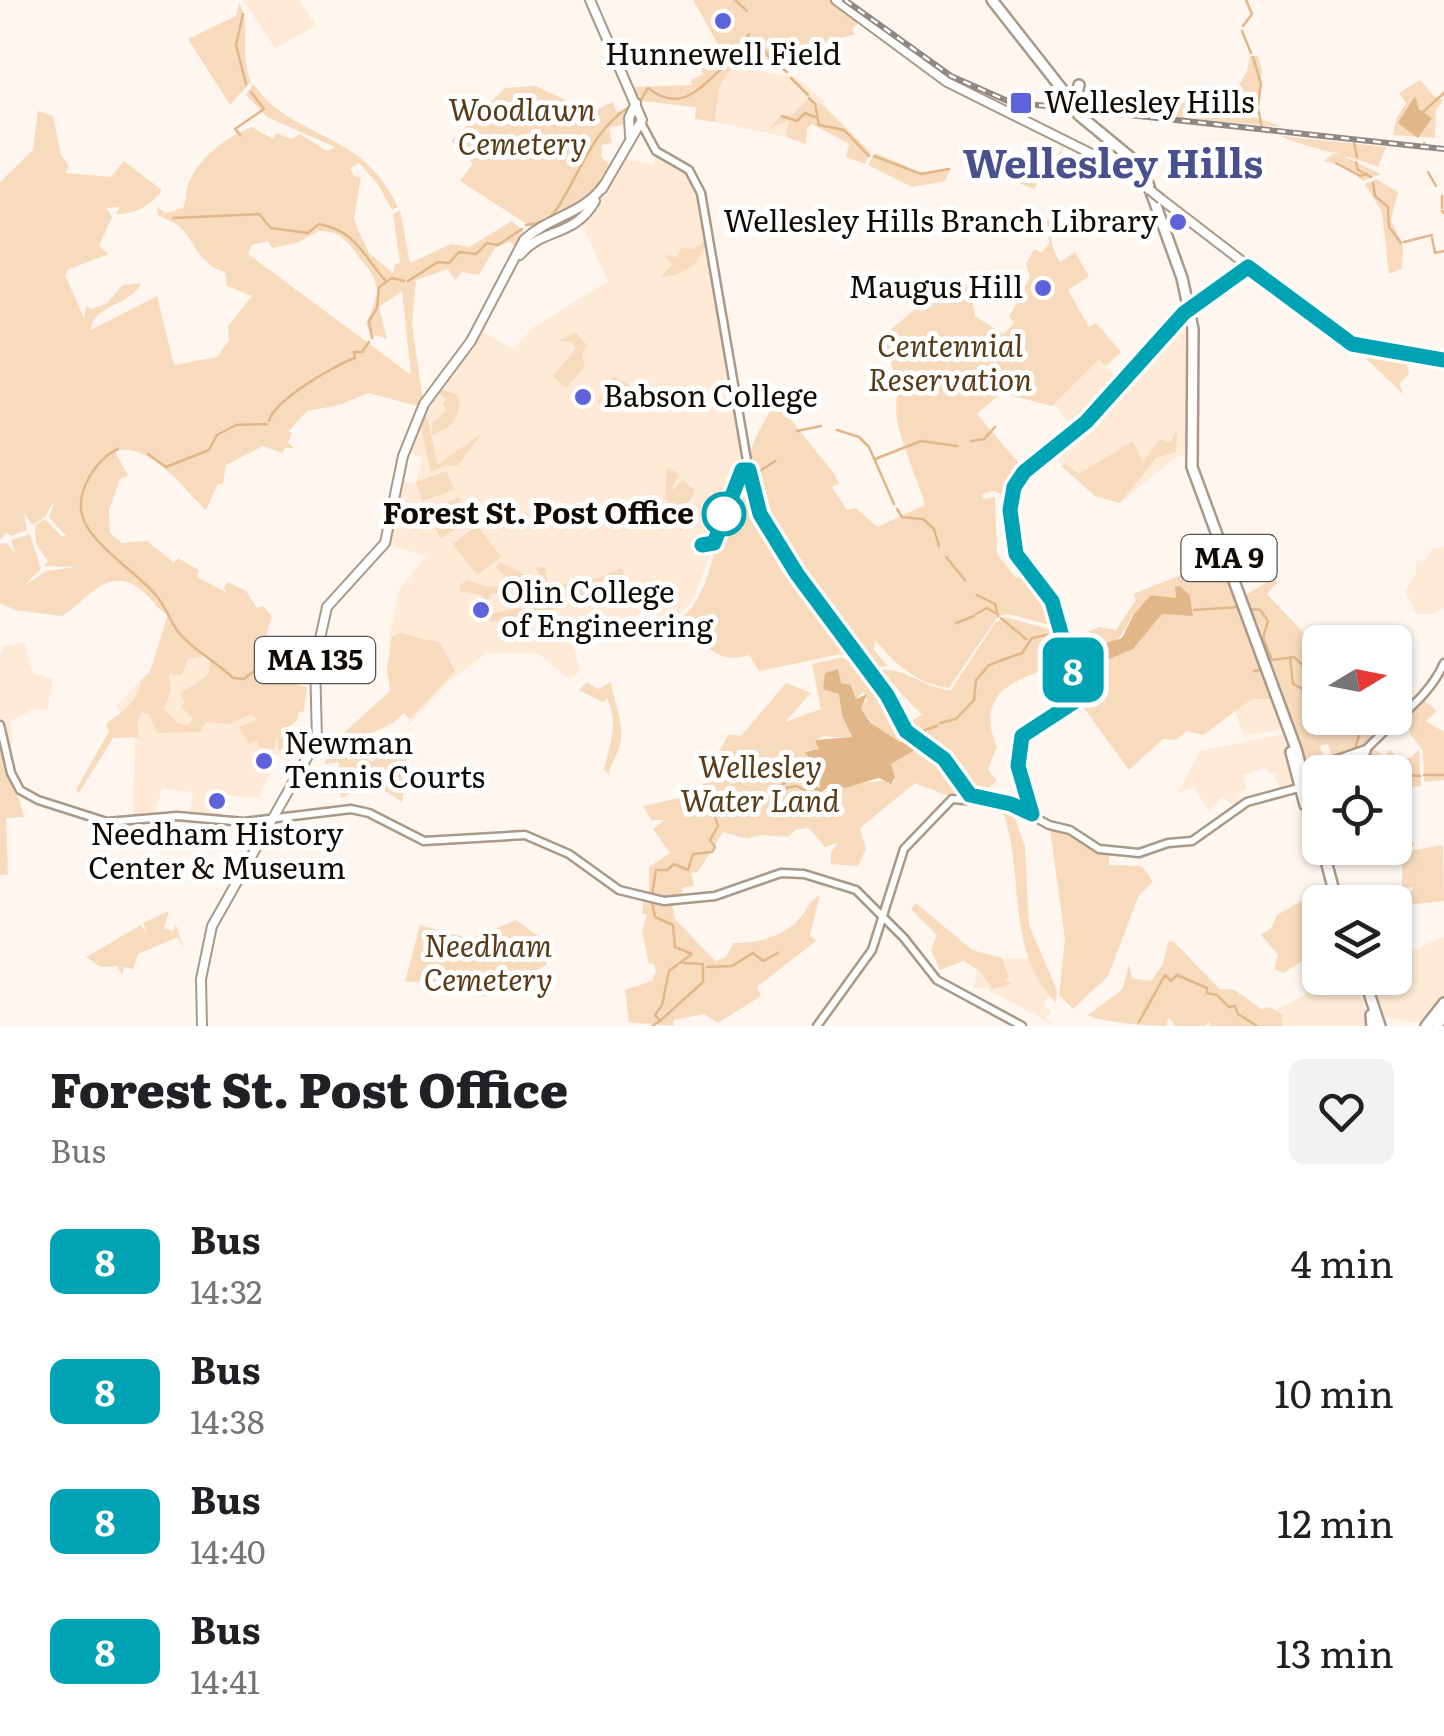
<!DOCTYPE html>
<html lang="en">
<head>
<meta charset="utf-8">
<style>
	body { margin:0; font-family:Literata,serif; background:#f2f2f2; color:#202124; height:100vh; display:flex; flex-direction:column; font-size:38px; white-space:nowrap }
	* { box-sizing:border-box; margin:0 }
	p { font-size:32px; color:#757577 }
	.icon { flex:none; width:55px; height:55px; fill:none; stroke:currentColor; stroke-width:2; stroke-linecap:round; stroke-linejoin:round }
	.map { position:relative; height:1026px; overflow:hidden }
	.drawer { display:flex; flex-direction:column; background:#fff; flex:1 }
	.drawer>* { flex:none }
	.badge { padding:0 20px; border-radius:15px; font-size:35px; line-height:65px }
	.needle { width:65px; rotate:80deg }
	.buttons { position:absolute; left:1302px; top:625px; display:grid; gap:20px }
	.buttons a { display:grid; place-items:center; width:110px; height:110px; border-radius:15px; background:#fff; box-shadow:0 2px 8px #0004; font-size:50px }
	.map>.badge { position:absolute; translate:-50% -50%; box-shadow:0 0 0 5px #fff }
	.round { display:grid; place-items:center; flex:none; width:105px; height:105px; border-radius:15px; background:#f2f2f2 }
	.head { display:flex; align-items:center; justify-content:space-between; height:170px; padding:0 50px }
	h1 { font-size:48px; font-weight:800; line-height:75px }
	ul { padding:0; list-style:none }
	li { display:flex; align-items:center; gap:30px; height:130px; padding:0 50px }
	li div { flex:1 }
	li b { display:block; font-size:38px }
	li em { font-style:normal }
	li .badge { min-width:110px; font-weight:700; text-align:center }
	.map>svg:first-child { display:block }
</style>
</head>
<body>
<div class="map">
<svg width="1444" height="1026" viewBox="0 0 1444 1026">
	<rect width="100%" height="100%" fill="#fef6ef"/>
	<path fill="#feead7" d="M243,0H299L316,26L275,48Z
		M733,66L795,77L824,101L823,105L794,113L786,137L715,122L719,87Z
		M655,155L688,174L700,198L745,456L693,601L666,626L649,608L618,627L572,640L580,671L570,680L539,654L487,653L449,681L407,727L410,719L403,713L392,725L367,733L355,745L372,762L384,751L404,744L407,764L398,763L387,785L370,782L341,798L338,753L393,703L389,679L390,632L399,590L426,556L388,545L400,482L416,483L422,458L407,452L430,399L452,376L481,331L513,349L534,327L608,281L583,227L625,159L653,165Z
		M1187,315L1191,329L1187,455L1177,456L1120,503L1095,496L1052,455L1077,432L1054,404L1099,360L1122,382Z
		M1444,547V608L1434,614H1416L1405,590L1416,573V561L1425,560L1432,549Z
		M180,637L280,725L284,755L298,766L296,769L276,754L260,798L223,795L220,819L190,815L193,792L162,789L153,817L133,821L135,740L117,706Z
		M24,642L33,673L53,679L47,711L35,708L10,722L13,744L9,746L0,719V657L4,647Z
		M1252,699H1272L1281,729L1244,737L1235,711Z
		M1283,734L1297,785L1281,792L1274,773L1269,774L1266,768L1243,775L1247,789L1239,793L1242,803L1236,807L1222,797L1210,812L1194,788L1178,793L1200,751Z
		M1444,937V1001L1433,1015L1415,1023L1383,1016L1367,978H1395V958Z
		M1041,953L1055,986L1043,1006L1050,1011L1046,1018L1053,1025L985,988L973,987L980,958L1025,959Z
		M1337,978H1356L1370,1026H1283L1263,1011L1276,1010Z"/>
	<path fill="#f8dbbd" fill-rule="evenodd" d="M693,0H832L860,21L852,29L855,34L748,65L725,57Z
		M239,3C252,25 239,55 251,82L230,105L188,39L236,16Z
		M719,55L733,66L719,87L715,122L695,119L696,107L640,101L634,87L692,85L691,80L703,74L700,66Z
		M1250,56H1258L1262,71L1258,105L1232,97L1247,71Z
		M1420,80L1434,96L1443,100L1436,110L1435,138L1393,135L1396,119L1406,103L1399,93Z
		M253,84C295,142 361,128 398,207L392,210L377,183L359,163L350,168L354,176L361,177L354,218L358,230L369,253L393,273L395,264L400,263L393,214L400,210L410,263L451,244L469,247L512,221L525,233L517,247L509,242L495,248L479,275L462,272L455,280L448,269L416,280L412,324L423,401L418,413L417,406L368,393L340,405L307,411L288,432H292L288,443L294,448H285L282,453L263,446L226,465L223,484H218L206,510C182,488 151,442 115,451L128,476L120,479L109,510L110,533L122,543L147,541L174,563L178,558L199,570L197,577L228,593L223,588L228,582L246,591L257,608L263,606L272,616L260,655L298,652V685L307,687L304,711L298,713L297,720L285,731L282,753L278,749V733L274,749L258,747V739L249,745L239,727L257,720L251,714L230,724L206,722L200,732L157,733L149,714L142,712L137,724L139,737L113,738L79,793L76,790L109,731L106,724C123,711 137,704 141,681L150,672L168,614C158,614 146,584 122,581C98,578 81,605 62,616L15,610L0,603V544L6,543L15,552L11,540L30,534L41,569L24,586L46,571L76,567L44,566L48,561L36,544L35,525L45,519L61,536H66L49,517L54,501L45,517L32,525L24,513L27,530L11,536L6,533L0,540V182L33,150L38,111L53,116L61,155L69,166L66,173L111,177L124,161L162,190C152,205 134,215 116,214L120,207L106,208L112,217L99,246L109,254L69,269L65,275L84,318L86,306L91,309L106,304L123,285L141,283C133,305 92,305 91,330L157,296L174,365L217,357L229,340L228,326L252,296L227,286L225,272C200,266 196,243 180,227C175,222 164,219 158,215L157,207L166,213L183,208C187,200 185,193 188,185C197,159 227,136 252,127L273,139L276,133L291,139L300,134L327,151L335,147L267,117L246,95ZM319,231C344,231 349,245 362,261C383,285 379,296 366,323L372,338L375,335L387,339L379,307L402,291L411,375L248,254L252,245L268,241L272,248L297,243ZM203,656L209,660V674L180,694L185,702L181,707L193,718L188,725L177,723L164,709L171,690L169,674L182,675L188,659Z
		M536,86L576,105L582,116L613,102L617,112L632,106L626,124L609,128L612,143L602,145L601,157L611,166C591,200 569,212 533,228L460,181L473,164L451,141L505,88Z
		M1158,94L1220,106L1283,127L1089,109Z
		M809,98L823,105L871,153L865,164L846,157L849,144L812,124L807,128L806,144L786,137L789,120L768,129L782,115L791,116Z
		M1282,136L1386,147L1378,167C1356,157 1288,143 1282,136Z
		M1064,144L1056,171L1041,178L1034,189L1008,179L1018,158L1037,171L1052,165Z
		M1335,152L1381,174L1363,181L1348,168L1324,161Z
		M875,153L921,173L951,168L945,181L912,187L868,165Z
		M1376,179L1398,192L1391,220L1403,246L1402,269L1389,274L1382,212L1365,184Z
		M1056,207L1059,208C1049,228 1048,242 1060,262L1075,252L1089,276L1068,290L1089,327L1096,323L1121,352L1106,366L1099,360L1052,406L1013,396L1007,388L977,414L1024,469L1009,497L993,491L982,494L983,499L995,497L997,554L1016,578L1026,572L1048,598L1056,622L1050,625L1008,614L998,616L949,688C917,684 895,664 875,640L874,650L888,666L871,668C836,619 741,519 750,457C752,439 767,417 776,401L835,475L839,484L832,487L847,510L856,508L877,527L925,505C917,472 885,418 900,390L882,337L932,295L939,300L957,279L970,286L975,316L1003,334L1014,323L1009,317L1030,277L1026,264L1034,249L1042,253L1049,243L1047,222Z
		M706,240C703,264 682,276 661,277L672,265L665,255L678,257L681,248L694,249Z
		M575,332L587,345L582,356L585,367L566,388L553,376L576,348L571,341H559Z
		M1355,348L1406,359L1409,374L1399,384L1404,395Z
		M614,376L631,386L614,413L597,402Z
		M443,390L458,395C463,417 452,428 432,435V423L446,411L443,403L447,399L437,393Z
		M425,409L438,465L483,432L457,466L445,465L431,472L421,429Z
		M1177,429L1176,452L1156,458L1120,503L1095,496L1061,466L1066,464L1079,474L1133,441L1143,462L1160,439L1170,443Z
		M667,467L679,474L670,492L683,480L695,490L681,517L688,521L681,531L665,498Z
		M447,471L454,490L422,501L416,482Z
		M746,472L762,522L862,665L841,654L759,671L749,655C715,666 703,642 683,617C722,581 711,509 746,472Z
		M459,497L468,520L441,539L427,512Z
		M477,525L501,557L477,575L453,544Z
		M1222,559L1272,699H1252L1203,735L1187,731L1176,740L1163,739L1129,770L1078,700L1065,640L1100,627L1116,630L1136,600L1133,594ZM1180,586L1190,595L1193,616L1162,614L1133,649L1081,671L1074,645L1069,646L1074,639L1094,635C1118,655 1123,630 1134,613C1140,606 1147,604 1151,595L1176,598Z
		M500,562L541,583L536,567L546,568L547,581C571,590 603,577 622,567L627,584L616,588L633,586L615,596L600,598L566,597L528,586L491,594L482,617V595L460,591V585L467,580L489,587L522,584L507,575L502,578L504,574L496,568Z
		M1275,578L1277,583L1267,594L1320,650V718H1360L1376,734L1364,748L1333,759L1328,744L1320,746L1324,762L1307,763L1243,596Z
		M544,603L554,608L552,614L511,617L503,623L487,621L488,614Z
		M1005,617L1056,631L1068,662C1023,677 972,688 997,747L988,769L997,781L979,796C961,789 960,774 949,760C937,745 916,740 905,724L922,715L879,670C907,667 924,689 951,690L995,623Z
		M400,633L440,643L455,671L410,719L403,713C389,729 370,730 354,745L372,762L384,751L404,744L407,764L402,802L385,791L386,785L370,782L341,798L339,762L324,764L335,741L390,691L387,669L392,637Z
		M842,657L867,671L902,726L939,754L970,796L951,797L915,783L860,828L866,849L858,866L831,864V852L838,843L825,847L809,828L795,830L788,837L761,835L747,839L723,832L698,872L691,873L694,886L684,887L679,899L649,894V867L670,853L653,829L665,820H651L643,806L697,794L708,776L707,756L718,753L729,734L741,736L786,683L811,693L785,722L821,709L812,664ZM838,669L841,683L852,685L856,699L863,692L867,699L861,709L873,724L900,742L909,739L915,748L891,764L894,782C875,778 847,789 832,784L822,795L816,794L812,787L821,788V781L812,774L806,751L820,749L815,740L824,736L851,738L839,694L824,687L825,673Z
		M587,682L598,689L611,682C613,702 625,721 620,744C618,756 610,763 609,775L604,769C610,743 619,724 607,698L603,702L579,690Z
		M1424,700L1437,711L1426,721L1444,732V780L1424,782L1423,751L1410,734L1406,713Z
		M0,729L24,817L6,818L8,874L0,875Z
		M1370,747L1384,756L1390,750L1398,758H1410L1419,749L1421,786L1395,789V772H1355Z
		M999,802L1010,805L1025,846L1029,925L1057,991L1056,1003C1002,949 1028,867 999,802Z
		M1050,829L1068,831L1109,853V865L1142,866L1153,882L1139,895L1108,976L1073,1009L1059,995L1065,939Z
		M1415,842L1409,851L1443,845L1444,901L1413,904L1409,898L1413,887L1402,888V854L1408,851H1404L1402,844Z
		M1329,885L1334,902H1320V958L1311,963L1307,958L1283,973L1274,969L1278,955L1261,935L1272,927L1277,915Z
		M820,895L810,935L816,941L757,987L761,996L718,1023L704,1014L674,1020L673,1026L629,1022L625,990L652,981L656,971L653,963L649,964L642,931L647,915L642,913L644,900L672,904L675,919L715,961L725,958L734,943C754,944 785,936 798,920C807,911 808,901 820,895Z
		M916,903L972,950L1002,958L1009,978L1005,980L1012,984L993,989L980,971L963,961L940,970L931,950L937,935L911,909Z
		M169,911L164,928L173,931L176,925L184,950L178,937L138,954L133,969L124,967L122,975L117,966L101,967L86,957L141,925L148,935L143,923Z
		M516,920L555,948L542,956L547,964L505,992L479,997L453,981L405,982L420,925L471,939Z
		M1168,942H1174L1220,989L1235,990L1261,1009L1270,1007L1283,1015L1282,1026H1210L1209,1021L1205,1026H1175L1169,1017L1166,1026C1151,1026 1098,1022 1088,1015L1122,990L1129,965L1132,978L1151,981L1163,964Z"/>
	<path fill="#e1b688" d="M1415,96L1419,109L1432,118L1418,138L1398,123Z
		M1180,586L1190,595L1193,616L1162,614L1133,649L1081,671L1074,645L1068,646L1089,634L1106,643L1122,638L1134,614L1151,595L1176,598L1175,587Z
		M838,669L841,683L851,685L856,699L867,694L861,709L871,723L900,742L909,739L915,750L891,764L895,777L891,784L879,778L845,788L832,784L818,795L811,785L820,788V779L812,773L814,766L805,752L819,749L815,740L852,737L842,715L839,694L823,689L825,673Z"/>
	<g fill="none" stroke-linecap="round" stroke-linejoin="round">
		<path stroke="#e1b688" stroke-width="2.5" d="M735,0L747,11
			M243,14L236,45L246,84
			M1243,26L1252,14L1246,0
			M1242,31L1251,53
			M765,51L771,60
			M1253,57L1261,84L1258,105
			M731,61L749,34
			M773,61L787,72
			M791,78L808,95
			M809,98L815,104L819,125L844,130L869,156
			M640,101L648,88C682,115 701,86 727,64
			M1258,108L1262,128L1352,138
			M1424,111L1444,93
			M782,116L797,121L805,113L815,117
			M240,135L235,129L264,109L251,92
			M1354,143L1357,157
			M1424,143L1425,145
			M874,156L921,174L949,169
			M1356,162L1358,170L1371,177
			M1336,163L1360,176L1367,174
			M1428,172L1436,186
			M1373,183L1375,196L1388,207L1389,227L1401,243
			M1442,208V196
			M1442,211L1444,213
			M173,218L259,214L271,228L308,233L319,224C357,231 363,256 385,280
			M526,225C534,224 549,221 554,213C579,178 591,129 631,106
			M1432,238L1435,253L1444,251
			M1404,242L1432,235
			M408,281L438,262L449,263L459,252L476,254L487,243L498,245L522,229
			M372,338L369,321L377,308L379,287L392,278L404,281
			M269,421C274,400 337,364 355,358L354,352H362L369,342
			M837,430L859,437L869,447L894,504
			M797,431L821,426
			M971,441L984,439L995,427
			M118,449C95,459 73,495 84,521C97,549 135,571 155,594C166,606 170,622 179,633C193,650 217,662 233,678L244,679L272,657
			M148,454L166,467L209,450L217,435L236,425L267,424
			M875,459L921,441L957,446
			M754,475L775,461
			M897,509L902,517L921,519
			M923,519L934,529L939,546
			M946,557L965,580
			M977,595L995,604L998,616
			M1250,609L1260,610L1268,621L1263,638L1272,660L1294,657L1320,681
			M1194,610L1239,607
			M976,614L987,608L995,613
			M1001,618L1026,639
			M956,623L974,616
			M1290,657L1293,684L1308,692L1320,688
			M1254,671L1261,670
			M1354,718L1359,735L1355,749
			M940,723L956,719L974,700L976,680L989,665L1022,653L1032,638L1047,635L1063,646
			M913,734L937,726
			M1363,763L1366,772
			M1378,772L1390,766L1399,775L1420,776
			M1424,775H1444
			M781,789L796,786L805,790L811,785
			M770,793L812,765
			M652,896L656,870H667L674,864L688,870L693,854L712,852L715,847L710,840L718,826L714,813
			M652,902L655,917L673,925L675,947L692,954L669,971L662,1005L655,1015L660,1021L652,1026
			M707,967L732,966L753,953L763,961L778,953
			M661,1020L703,982V964L684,963
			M1139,1022L1165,975L1171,981L1177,975L1207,988V993L1217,995L1229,1007L1235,1006L1238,1014L1257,1026"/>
		<defs>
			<path id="secondary" d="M641,123L656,151L689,170L701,193L750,478L763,522L887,695L905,729L943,757L963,790L977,798
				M0,725L11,773L20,790L38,800L107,822L177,816L244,822L351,809L369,813L424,841L525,835L569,854L619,890L664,901L715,896L781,873L804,874L856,890L904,938L937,980L1022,1026
				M1362,754C1389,722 1427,702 1444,663
				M1344,772L1354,763
				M817,1026L872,950L904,849L952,799L1011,804L1049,825L1070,830L1099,849L1139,853L1168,843L1192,841L1247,802L1302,787"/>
			<path id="primary" d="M590,0L642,120L602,189
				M836,0L947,82L1126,171L1150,190
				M630,136L629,118L636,103
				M1161,199L1342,338L1375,350L1444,360
				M520,255C543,227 574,238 595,201
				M202,1026L201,979L212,926L317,740L315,661L327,607L385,543L403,456L424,404L471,341L524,240C549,216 583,215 604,185"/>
			<path id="highway" d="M992,0L1076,107
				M1074,104L1079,85
				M1079,115L1142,167L1182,278L1193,329L1192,467L1296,749L1337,902
				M1291,752L1305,805
				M1353,772L1359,758
				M1308,783L1316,768L1365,751
				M1314,809L1320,796
				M1364,978L1380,1026
				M1371,1015L1372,1026
				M1426,1026L1444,1003
				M1437,1026L1444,1015"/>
		</defs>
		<use href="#secondary" stroke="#a98" stroke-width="11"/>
		<use href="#primary" stroke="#a98" stroke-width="12"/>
		<use href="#highway" stroke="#a98" stroke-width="14"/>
		<use href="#secondary" stroke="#fff" stroke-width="6"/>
		<use href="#primary" stroke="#fff" stroke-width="8"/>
		<use href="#highway" stroke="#fff" stroke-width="9"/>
		<defs>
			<path id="rail" d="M845,0L951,76L1010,102L1444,149"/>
		</defs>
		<use href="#rail" stroke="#908882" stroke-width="6"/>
		<use href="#rail" stroke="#fff" stroke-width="2.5" stroke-dasharray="8" stroke-linecap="butt"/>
		<defs>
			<path id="secondary-bridge" d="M1304,787L1314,783"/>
			<path id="primary-bridge" d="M1150,190L1161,199"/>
			<path id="highway-bridge" d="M1073,107L1079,115"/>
		</defs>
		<use href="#secondary-bridge" stroke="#a98" stroke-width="11" stroke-linecap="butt"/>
		<use href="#primary-bridge" stroke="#a98" stroke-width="12" stroke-linecap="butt"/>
		<use href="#highway-bridge" stroke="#a98" stroke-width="14" stroke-linecap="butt"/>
		<use href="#secondary-bridge" stroke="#fff" stroke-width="6"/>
		<use href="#primary-bridge" stroke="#fff" stroke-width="8"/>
		<use href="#highway-bridge" stroke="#fff" stroke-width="9"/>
	</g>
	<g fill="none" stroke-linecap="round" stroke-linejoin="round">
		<defs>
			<path id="line" d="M702,545L714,543L742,470H749L760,514L797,574L887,695L906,731L944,759L970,795L1011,804L1032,814L1018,766L1022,736L1074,702L1078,693L1052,601L1016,554L1010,510L1014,487L1024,472L1086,422L1184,313L1248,267L1352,344L1444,360"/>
		</defs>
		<use href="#line" stroke="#fff" stroke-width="22"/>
		<use href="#line" stroke="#00a3b4" stroke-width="15"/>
	</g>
	<g fill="#5f63db" stroke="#fff" stroke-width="4">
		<circle cx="723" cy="21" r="10"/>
		<rect x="1009" y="91" width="24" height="24" rx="5"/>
		<circle cx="1178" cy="222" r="10"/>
		<circle cx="1043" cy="288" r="10"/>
		<circle cx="583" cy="397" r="10"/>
		<circle cx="481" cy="610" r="10"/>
		<circle cx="264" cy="761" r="10"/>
		<circle cx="217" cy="801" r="10"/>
	</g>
	<circle fill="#fff" stroke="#00a3b4" stroke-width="5" cx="724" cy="514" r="20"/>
	<g text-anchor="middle" stroke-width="10" stroke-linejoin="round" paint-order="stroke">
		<g fill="#fff" stroke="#585450" stroke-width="2.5">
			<rect x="1181.5" y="535" width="95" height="46" rx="8"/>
			<rect x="255" y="637" width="120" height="46" rx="8"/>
		</g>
		<g font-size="28" font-weight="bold" fill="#100a05">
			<text x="1229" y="568">MA 9</text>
			<text x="315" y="670">MA 135</text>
		</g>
		<g font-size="30" fill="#100a05" stroke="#fff" text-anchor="start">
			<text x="723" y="65" text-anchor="middle">Hunnewell Field</text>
			<text x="1044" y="113">Wellesley Hills</text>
			<text x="1158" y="232" text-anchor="end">Wellesley Hills Branch Library</text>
			<text x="1023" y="298" text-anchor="end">Maugus Hill</text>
			<text x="603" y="407">Babson College</text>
			<text x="501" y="603">Olin College<tspan x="501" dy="34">of Engineering</tspan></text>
			<text x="284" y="754">Newman<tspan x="284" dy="34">Tennis Courts</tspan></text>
			<text x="217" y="845" text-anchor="middle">Needham History<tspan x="217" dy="34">Center &amp; Museum</tspan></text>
		</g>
		<g font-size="30" font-style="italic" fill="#593b18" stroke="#fff">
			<text x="522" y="121">Woodlawn<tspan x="522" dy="34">Cemetery</tspan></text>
			<text x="950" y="357">Centennial<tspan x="950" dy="34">Reservation</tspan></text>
			<text x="760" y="778">Wellesley<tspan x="760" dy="34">Water Land</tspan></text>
			<text x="488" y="957">Needham<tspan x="488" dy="34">Cemetery</tspan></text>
		</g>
		<g font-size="30" font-weight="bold" fill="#100a05" stroke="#fff" text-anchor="end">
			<text x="694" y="524">Forest St. Post Office</text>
		</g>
		<g font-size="40" font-weight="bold" fill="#4a508e" stroke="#fff">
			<text x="1113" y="178">Wellesley Hills</text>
		</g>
	</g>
</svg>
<div class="buttons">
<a><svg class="needle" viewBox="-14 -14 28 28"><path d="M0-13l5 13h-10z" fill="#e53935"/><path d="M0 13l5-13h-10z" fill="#757577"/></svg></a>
<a><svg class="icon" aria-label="locate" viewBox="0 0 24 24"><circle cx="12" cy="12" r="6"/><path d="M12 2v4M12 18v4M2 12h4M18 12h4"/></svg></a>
<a><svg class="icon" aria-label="layers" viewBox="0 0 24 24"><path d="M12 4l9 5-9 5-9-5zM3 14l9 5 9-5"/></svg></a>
</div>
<b class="badge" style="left:1073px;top:670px;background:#00a3b4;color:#fff">8</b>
</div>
<section class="drawer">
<div class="head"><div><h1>Forest St. Post Office</h1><p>Bus</p></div><a class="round"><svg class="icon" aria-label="heart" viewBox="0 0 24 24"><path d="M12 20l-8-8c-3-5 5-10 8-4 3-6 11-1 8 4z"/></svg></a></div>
<ul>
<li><span class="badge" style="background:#00a3b4;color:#fff">8</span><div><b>Bus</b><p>14:32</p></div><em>4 min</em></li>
<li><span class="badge" style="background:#00a3b4;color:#fff">8</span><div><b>Bus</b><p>14:38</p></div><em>10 min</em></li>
<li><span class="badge" style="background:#00a3b4;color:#fff">8</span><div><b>Bus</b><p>14:40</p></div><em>12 min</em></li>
<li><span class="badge" style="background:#00a3b4;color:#fff">8</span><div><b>Bus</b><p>14:41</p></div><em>13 min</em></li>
</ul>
</section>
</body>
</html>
